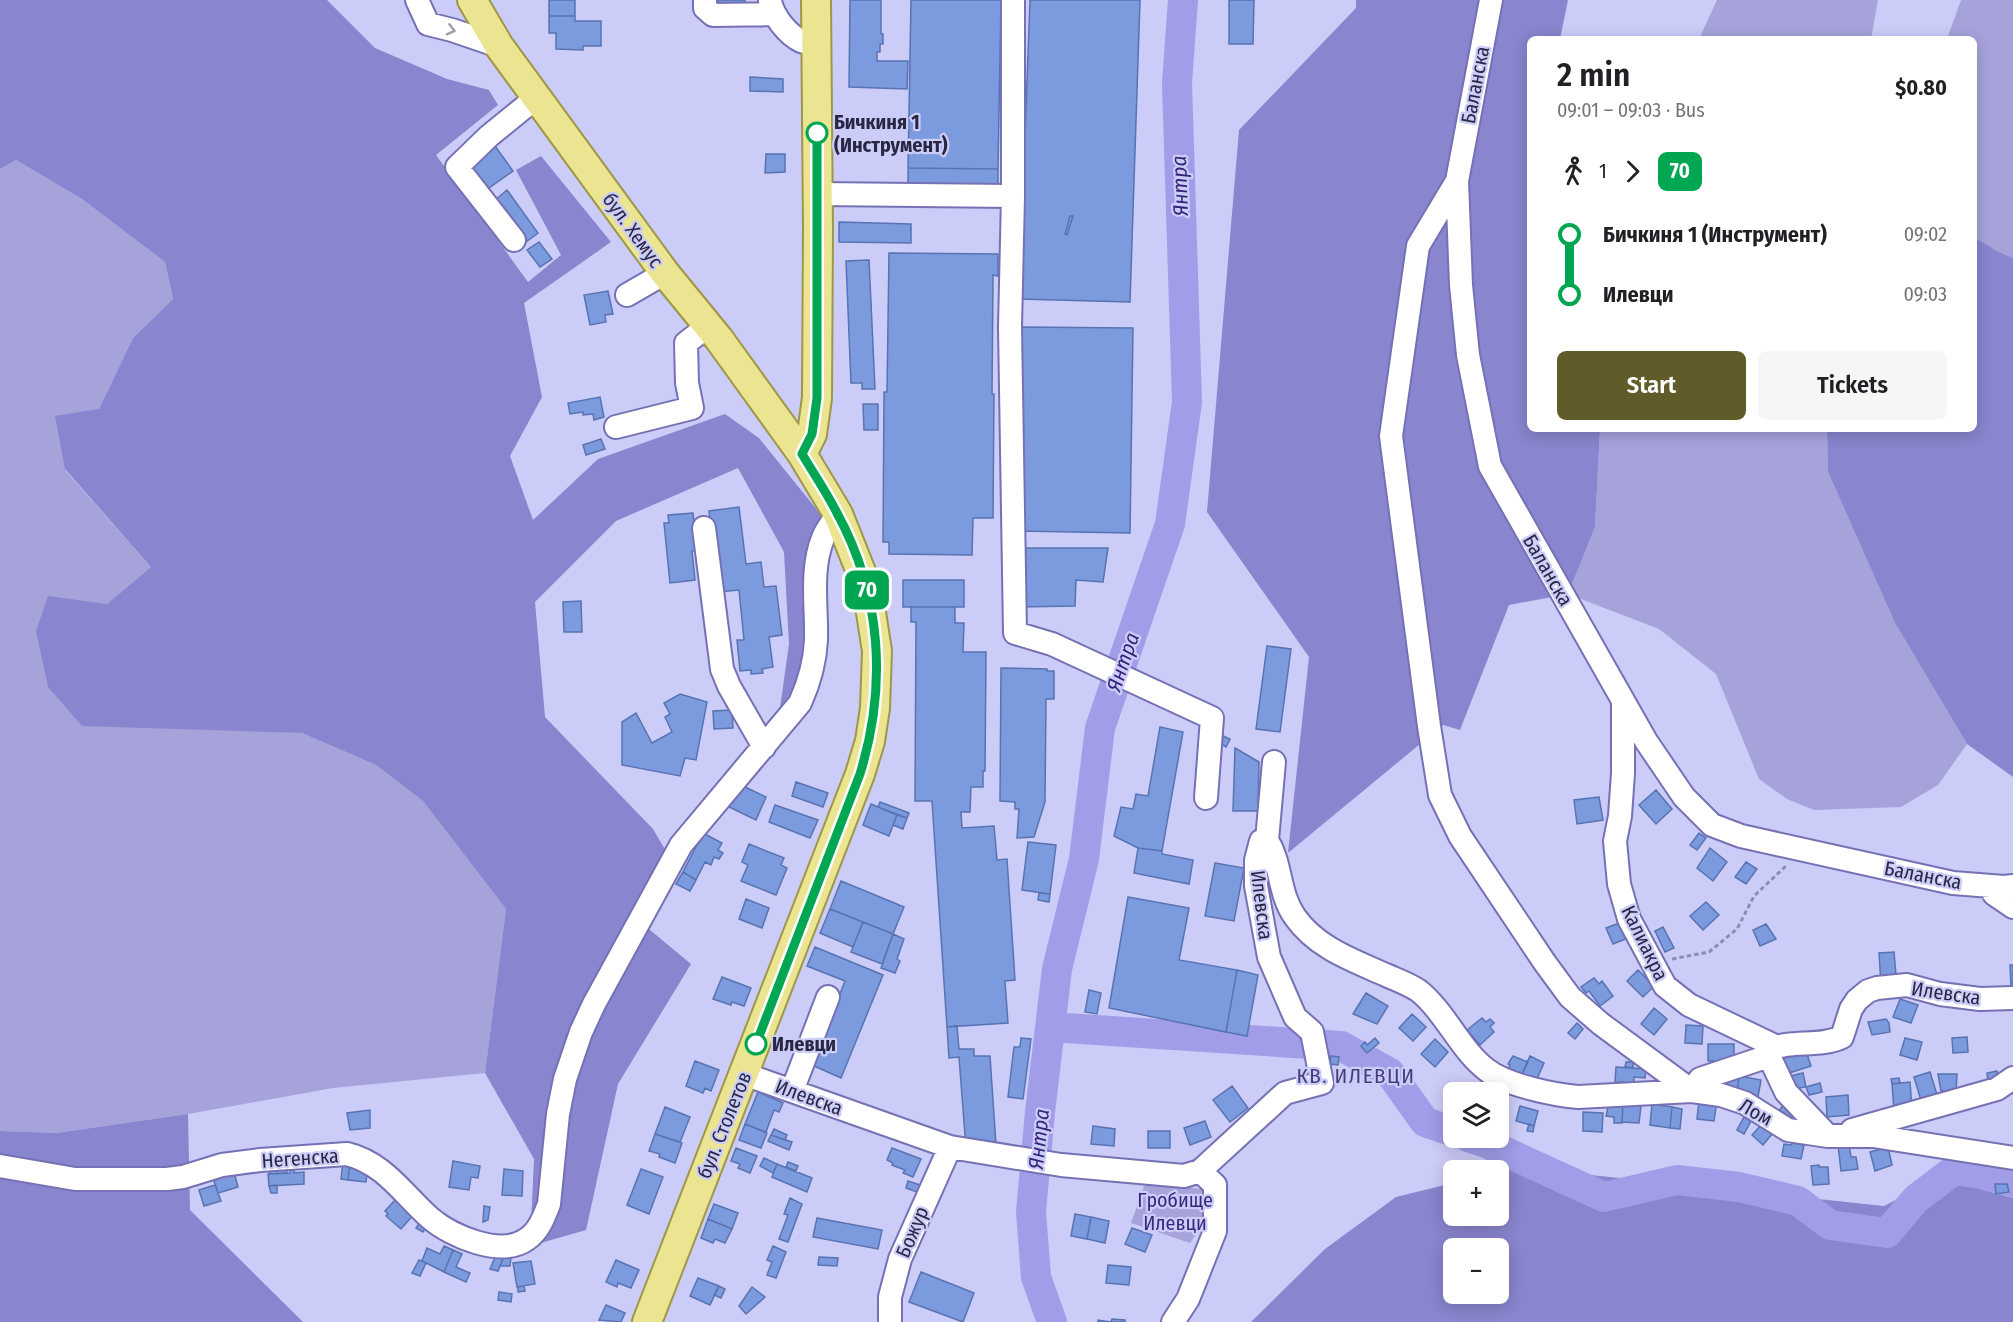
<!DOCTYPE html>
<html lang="en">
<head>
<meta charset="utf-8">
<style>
	body { margin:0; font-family:"Fira Sans Condensed",sans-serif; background:#f6f6f6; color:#202124; height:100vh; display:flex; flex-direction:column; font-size:22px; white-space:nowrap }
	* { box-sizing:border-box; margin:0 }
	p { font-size:20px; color:#757577 }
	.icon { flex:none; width:33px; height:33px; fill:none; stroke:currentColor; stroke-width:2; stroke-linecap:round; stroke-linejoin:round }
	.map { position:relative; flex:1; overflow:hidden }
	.sheet { position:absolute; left:1527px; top:36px; width:450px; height:396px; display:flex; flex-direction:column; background:#fff; border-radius:9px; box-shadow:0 3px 15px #0003 }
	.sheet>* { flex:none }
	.badge { padding:0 12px; border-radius:9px; font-size:21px; line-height:39px }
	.buttons { position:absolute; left:1443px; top:1082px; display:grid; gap:12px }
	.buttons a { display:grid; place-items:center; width:66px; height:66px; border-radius:9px; background:#fff; box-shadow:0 3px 15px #0003; font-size:30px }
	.map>.badge { position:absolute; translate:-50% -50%; box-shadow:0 0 0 3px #fff }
	.legs { display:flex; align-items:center; gap:9px; height:66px; padding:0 30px; font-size:20px }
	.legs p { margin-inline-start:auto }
	.summary { display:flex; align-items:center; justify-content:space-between; height:102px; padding:0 30px }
	h1 { font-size:33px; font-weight:600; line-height:45px }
	.action { display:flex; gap:12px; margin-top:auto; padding:12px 30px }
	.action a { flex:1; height:69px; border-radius:9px; background:#605c29; color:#fff; font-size:24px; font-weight:600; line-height:69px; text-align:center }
	.action a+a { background:#f6f6f6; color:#202124 }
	ul { padding:0 30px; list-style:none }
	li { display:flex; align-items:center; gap:21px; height:60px; font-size:22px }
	li i { display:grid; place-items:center; width:9px; height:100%; margin:0 8px; background:currentColor }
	li i::after { content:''; width:15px; height:15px; margin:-8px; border:4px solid; border-radius:50%; background:#fff }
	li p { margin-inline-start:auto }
	li:first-child i { background:linear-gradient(#0000 50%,currentColor 0) }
	li:last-child i { background:linear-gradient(currentColor 50%,#0000 0) }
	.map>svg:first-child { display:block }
</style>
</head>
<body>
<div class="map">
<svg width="2013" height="1322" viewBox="0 0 2013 1322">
	<rect width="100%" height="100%" fill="#ccccf8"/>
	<path fill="#a5a3da" d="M1717,0H1878L1871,39H1699Z
		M1961,0H2013V258L1999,252L1974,237V39H1947Z
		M16,160L82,199L165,262L173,299L133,338L99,409L65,470L151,567L107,604L200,728L302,733L376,765L423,801L506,909L485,1073L333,1088L188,1114L56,1133L0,1131V169Z
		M1600,429H1827L1828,472L1895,623L1967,744L1938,785L1901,807L1814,810L1787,799L1759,779L1716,674L1659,629L1568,594L1595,527Z
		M1146,1181L1207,1190L1202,1225L1190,1243L1131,1223Z"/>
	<path fill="#8985ce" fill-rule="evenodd" d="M0,0H327L375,48L447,79L489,90L498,105L436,155L528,282L561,255L516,170L541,156L611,242L524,303L542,397L510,456L533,520L598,459L725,414L759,438L830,526L800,703L780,708L789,644L784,552L738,468L616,521L535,602L545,717L653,829L666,851L638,920L691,964L618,1084L586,1230L530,1246L534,1159L485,1073L506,909L423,801L376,765L302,733L82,726L48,687L36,631L48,596L107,604L151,567L65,469L55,416L99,409L133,338L173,299L165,262L82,199L16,160L0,169Z
		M1356,0H1568L1560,39H1530V429H1600L1595,527L1568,594L1509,605L1460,730L1443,725L1288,853L1309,657L1207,512L1239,130L1356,8Z
		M1974,237L1999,252L2013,258V777L1967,744L1895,623L1828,472L1827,429H1974Z
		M188,1114L190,1210L303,1322H0V1131L56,1133Z
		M2013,1164V1322H1251L1325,1249L1396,1197L1453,1183L1454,1215H1498L1499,1171L1515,1167L1884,1206L1954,1170ZM1454,1248H1498V1293H1454Z"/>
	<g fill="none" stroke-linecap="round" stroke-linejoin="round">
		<path stroke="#a19de8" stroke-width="30" d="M1050,1027L1341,1046L1390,1073L1425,1122L1454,1132
			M1468,1137L1486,1143L1604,1197L1677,1180L1739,1187L1798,1201L1830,1225L1887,1233L1916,1199L1954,1170L1981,1174L2013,1183
			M1052,1322L1036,1277L1031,1212L1040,1112L1057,969L1084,859L1100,728L1170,524L1187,402L1177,83L1183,0"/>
	</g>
	<path fill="#7c9bdf" stroke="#5873b1" stroke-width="1.5" d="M549,0H575V16H549Z
		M718,0H745V6H718Z
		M850,0H881V34H883V44H880V52H877V61H908L907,89L849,87Z
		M911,0H1001L998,169L908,168Z
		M1030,0H1140L1130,302L1019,299Z
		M1229,0H1254L1253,44H1229Z
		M549,16H575V21H601V46H583V50L556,49V33H549Z
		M750,77L783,79V92L750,91Z
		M495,146L513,171L482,193L464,168Z
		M766,154H785V172L765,173Z
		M908,168L998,169V186L908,184Z
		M507,190L538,233L526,242L495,200Z
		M1070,216H1073L1067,235L1065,234Z
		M839,222L911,224V243L839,242Z
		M539,242L552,259L540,267L527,250Z
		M889,253L998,254V276L993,275L992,394H994L993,518H973L972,555L889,554V542H883L884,392H887Z
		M869,260L875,389H862V383H851L846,261Z
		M608,291L613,314L605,315L606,322L590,325L584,295Z
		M1020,327L1133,328L1130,533L1017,531Z
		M600,397L604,417L594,420L593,414L583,415V412L570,414L568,403Z
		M863,404H878V430H864Z
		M601,439L605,449L586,455L583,445Z
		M739,507L746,564L761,562L764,587L776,586L782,635L769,637L773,667L762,669L763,673L751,674V670L740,671L737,640H744L739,590L718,592L709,511Z
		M693,513L697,550L692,551L695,580L670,583L664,523H669L668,515Z
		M1016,548H1108L1103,582L1076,580L1075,606L1017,607Z
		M903,580H964V607H903Z
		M581,601L582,632H564L563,602Z
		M911,607H955V623H964L963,652H986L985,771H983V787H971L970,812H961L962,828L994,826L997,860L1007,859L1015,980L1005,981L1008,1023L947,1027L932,801H915L916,622H911Z
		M1267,646L1291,649L1280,732L1256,729Z
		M1001,668L1047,669V671H1054V699H1046L1045,802L1034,837L1017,838L1019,809H1015V802L1000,801Z
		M680,694L707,702L696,760L685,758L680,776L622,765V722L636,713L652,743L672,732L665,717L670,714L664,703Z
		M732,710L733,728L714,729L713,711Z
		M1160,727L1183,732L1162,851L1138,848L1114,836L1121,807L1133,809L1136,794L1148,796Z
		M1221,735L1230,739L1226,747L1218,742Z
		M1235,748L1259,762L1258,811H1233Z
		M796,782L828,793L823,807L792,796Z
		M743,786L766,797L756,820L727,806Z
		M1656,790L1672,809L1656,824L1639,805Z
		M1599,797L1603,820L1577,824L1574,800Z
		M880,802L909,813L907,818L878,807Z
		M871,804L897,815L889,836L863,825Z
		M775,805L818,820L810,838L769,822Z
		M897,815L907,818L903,829L893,825Z
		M703,833L722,843L718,850L723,853L719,859L714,857L711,865L705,862L696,880L683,872Z
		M1699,833L1706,838L1697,850L1690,845Z
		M1028,842L1056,845L1050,894L1022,890Z
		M749,844L784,858L781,865L787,868L776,895L741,881L748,865L742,862Z
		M1138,848L1162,851V854L1193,860L1189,884L1134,873Z
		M1710,848L1727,862L1713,881L1697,868Z
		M1746,862L1757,869L1746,884L1735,877Z
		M1215,863L1244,868L1234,921L1205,916Z
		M683,872L696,880L690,891L676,884Z
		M841,881L904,907L893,934L830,909Z
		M1039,893L1050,894L1049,902L1038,900Z
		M1128,897L1189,908L1179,960L1237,970L1226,1032L1109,1008Z
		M746,899L769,908L762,928L739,919Z
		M1706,902L1719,915L1703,930L1690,916Z
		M830,909L863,922L853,947L820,933Z
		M863,922L893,934L882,964L851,952Z
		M1622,922L1628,938L1613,944L1606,928Z
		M1766,924L1776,939L1760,946L1753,930Z
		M1663,927L1674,948L1665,952L1655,931Z
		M893,934L904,939L897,959L900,961L895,973L881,968Z
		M815,947L883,975L841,1078L812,1065L845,981L807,966Z
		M1894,952L1896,975L1881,984L1879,953Z
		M2010,965H2013V987H2011Z
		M1237,970L1258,975L1247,1036L1226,1032Z
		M1638,970L1654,986L1643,997L1627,981Z
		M722,977L751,988L744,1006L732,1002L731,1005L713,999Z
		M1594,978L1599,984L1602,981L1613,996L1600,1006L1589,991L1586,993L1581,987Z
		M1089,990L1101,993L1097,1014L1085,1012Z
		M1366,993L1388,1006L1377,1024L1353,1014Z
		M1900,999L1918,1005L1911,1023L1893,1017Z
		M1654,1008L1667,1019L1654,1035L1641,1024Z
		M1412,1014L1426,1027L1413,1041L1399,1028Z
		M1482,1018L1486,1022L1490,1019L1494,1023L1490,1027L1494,1032L1480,1045L1467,1030Z
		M1886,1019L1889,1023L1890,1032L1872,1035L1868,1022Z
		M1577,1023L1583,1029L1575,1039L1568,1033Z
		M1686,1025L1703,1026L1702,1044L1685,1043Z
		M957,1026L959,1049H974V1056H990L996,1145L966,1148L959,1057L949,1058L947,1027Z
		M1967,1037L1968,1052L1953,1053L1952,1038Z
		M1021,1038L1031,1039L1023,1099L1008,1097L1014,1047H1020Z
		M1375,1038L1379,1043L1367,1053L1361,1046L1365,1042L1367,1045Z
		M1905,1038L1922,1042L1917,1060L1900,1055Z
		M1435,1039L1448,1052L1435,1067L1421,1054Z
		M1708,1044H1734V1061H1708Z
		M1806,1051L1811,1066L1789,1073L1780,1059Z
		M1331,1056L1339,1057L1338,1065L1330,1064Z
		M1513,1056L1528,1062L1520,1078L1507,1071L1510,1065L1508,1064Z
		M1530,1056L1544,1063L1535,1083L1520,1078Z
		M695,1061L719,1070L711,1091L705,1088L703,1093L686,1086Z
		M1626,1062H1633V1068L1625,1067Z
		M1616,1067L1646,1069L1645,1078L1634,1077V1083L1615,1082Z
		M1997,1071L1998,1079L1988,1081L1987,1073Z
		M1930,1072L1939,1101L1923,1107L1914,1077Z
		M1803,1073L1806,1087L1793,1089L1790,1076Z
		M1938,1074H1957L1956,1091H1941Z
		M1723,1076H1739L1737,1094L1721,1092Z
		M1739,1076L1761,1080L1758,1097L1737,1094Z
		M1899,1078L1900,1083L1892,1084L1891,1079Z
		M1910,1082L1912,1109L1894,1111L1892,1084Z
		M1475,1083L1478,1086L1488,1092H1470Z
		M1820,1083L1822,1092L1809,1095L1806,1087Z
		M1232,1086L1248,1108L1230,1122L1213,1100Z
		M758,1092L783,1103L779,1112L774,1110L766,1132L745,1124Z
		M1848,1095L1849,1115L1827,1117L1826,1097Z
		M1699,1100L1717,1101L1714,1121L1697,1119Z
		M1785,1103L1802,1120L1795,1121L1778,1112Z
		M1616,1104H1623L1622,1123H1614V1117L1606,1116L1608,1107H1616Z
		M1623,1104L1641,1106L1639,1123L1622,1122Z
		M1652,1104L1672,1107L1670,1128L1650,1125Z
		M1520,1106L1538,1111L1534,1126L1516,1121Z
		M665,1107L690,1117L680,1142L655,1134Z
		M1672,1107L1682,1109L1680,1129L1670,1128Z
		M370,1110V1128L350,1130L347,1113Z
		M1583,1112L1603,1113L1602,1132L1583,1131Z
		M1744,1117L1751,1121L1744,1134L1737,1130Z
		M1205,1121L1211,1137L1190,1145L1184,1128Z
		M745,1124L767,1133L761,1148L739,1140Z
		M1529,1124L1534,1126L1533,1132L1527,1131Z
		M1762,1124L1773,1133L1763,1145L1752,1135Z
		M1093,1126L1115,1129L1114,1146L1091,1144Z
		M774,1129L787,1135L785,1140L771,1135Z
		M1148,1131H1170V1148H1148Z
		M655,1134L682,1143L675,1163L659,1157L660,1154L649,1151Z
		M771,1135L792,1142L789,1150L768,1141Z
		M1792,1143L1804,1145L1801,1159L1782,1156L1784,1144L1791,1145Z
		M1849,1144L1851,1157H1856L1858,1169L1841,1171L1838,1145Z
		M1888,1147L1892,1165L1875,1171L1870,1152Z
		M736,1148L757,1156L750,1173L738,1168L740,1164L731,1161Z
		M892,1148L921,1159L913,1177L903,1173L905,1170L892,1165L893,1163L887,1160Z
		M764,1158L777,1164L773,1173L760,1166Z
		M453,1161L480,1166L478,1178L471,1177L469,1190L449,1187Z
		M343,1162L350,1163L348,1180L341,1179Z
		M788,1162L798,1166L796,1171L786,1167Z
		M286,1163L287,1173L270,1174L269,1166Z
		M350,1163L368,1165L366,1182L348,1180Z
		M777,1164L812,1178L807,1192L772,1177Z
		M1819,1165V1167H1828L1829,1184L1813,1185L1811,1166Z
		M290,1169H294V1173L304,1172V1184L269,1186L268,1174L290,1173Z
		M504,1169L523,1171L522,1196L502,1195Z
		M641,1169L663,1177L649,1214L627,1205Z
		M234,1172L238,1187L218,1193L212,1175Z
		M908,1181L923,1186L920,1193L906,1188Z
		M1995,1184H2007L2009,1192L1996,1194Z
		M215,1185L221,1201L204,1206L199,1190Z
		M277,1185V1193H271L269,1186Z
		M790,1198L802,1204L788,1242L779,1239L788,1215L784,1214Z
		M395,1200L398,1202L400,1200L415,1213L401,1229L386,1216L388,1214L385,1211Z
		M714,1204L738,1213L732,1229L708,1219Z
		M484,1206L490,1207L488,1220L483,1222Z
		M1075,1214L1091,1217L1087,1239L1071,1236Z
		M425,1215L431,1220L423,1232L416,1228Z
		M1091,1217L1109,1221L1105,1243L1087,1239Z
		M817,1218L882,1230L878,1249L813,1237Z
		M708,1219L732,1229L725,1243L715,1239L713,1243L701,1238Z
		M1132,1228L1152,1235L1145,1252L1125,1244Z
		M444,1246L453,1250L444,1272L422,1261L427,1248L440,1254Z
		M773,1246L786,1252L776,1278L767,1275L772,1262L767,1260Z
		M453,1250L462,1254L456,1267L470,1273L466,1282L444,1272Z
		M496,1255L504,1256L498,1271L490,1269Z
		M504,1256L511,1257L510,1266H500Z
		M819,1257L838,1258L837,1266L818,1265Z
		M419,1260L426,1263L420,1276L412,1273Z
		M616,1260L639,1270L631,1288L618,1283L617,1287L606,1282Z
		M531,1261L535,1284L517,1287L513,1263Z
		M1108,1265L1131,1267L1129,1285L1106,1283Z
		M921,1272L974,1293L963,1322L909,1302Z
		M698,1278L719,1286L710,1305L690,1296Z
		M524,1286L525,1291L518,1292V1287Z
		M719,1286L725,1289L721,1298L714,1295Z
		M752,1287L765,1297L746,1314L739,1306Z
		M499,1292L512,1294L511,1302L498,1300Z
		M606,1305L625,1313L621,1322L599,1320Z
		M1112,1319L1125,1320V1322H1098V1320L1111,1322Z"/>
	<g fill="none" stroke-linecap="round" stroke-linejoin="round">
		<defs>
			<path id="minor" d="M417,0L428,24L452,30L499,46
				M705,0V8L713,15L773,14
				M1013,0V196
				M1491,0L1457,181L1461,285L1468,355L1490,466L1646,741L1684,797L1712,825L1741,836L1953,883L2004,887L2013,886
				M770,1C773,16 787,34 801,41C805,43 811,42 816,43
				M1457,181L1418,246L1391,436L1429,726L1440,795L1460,836L1545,963L1570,997L1601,1024L1692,1091L1721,1095L1745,1103L1788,1130L1828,1136H1873L2013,1158
				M818,194L1013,196L1010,327L1015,633L1052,644L1212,718L1206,798
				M514,240L457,167L489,136L537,97
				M627,295L665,273
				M616,427L692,408L687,383L686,343L708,326
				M704,528L722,669L729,686L764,747
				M1623,703V773L1620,816L1615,841L1619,884L1629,919L1665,986L1689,1005L1777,1047
				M1267,840L1274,762
				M1991,887L1994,894L2013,907
				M744,1074L950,1147L1061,1165L1184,1176L1200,1171L1285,1093L1322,1083L1312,1032L1295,1017L1269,957L1256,886V860L1261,841L1267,840C1282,864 1278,893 1295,917C1317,948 1352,960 1386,975C1397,980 1409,984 1419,991C1446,1013 1461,1051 1487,1070C1506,1085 1554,1095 1578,1097L1692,1091
				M792,1091L828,997
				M1692,1091L1700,1079L1769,1056
				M1852,1130L1997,1089L2013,1078
				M1828,1136L1786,1092L1769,1056L1770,1050C1790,1039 1819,1048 1842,1037L1851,1009L1857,1000L1868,991L1877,988L1907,985L1940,994L1980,999L2013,998
				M0,1166L75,1179H167L183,1177L222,1165L260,1160L347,1154C384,1163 403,1194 430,1218C451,1236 501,1258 527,1239C539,1231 544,1217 549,1204L558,1114L565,1079L581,1032L594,1004L681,845L800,703C809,683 815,663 816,640C817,607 810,570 823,538C826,529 833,522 838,514
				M890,1322V1297L900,1259L950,1147
				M1173,1322L1188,1299L1215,1231V1185L1200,1171"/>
			<path id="major" d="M472,0L499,46L665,273L719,339L802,454L838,514L867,587L877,651L875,708L870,741L860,774L647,1322
				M802,454L812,434L817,398L818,229L816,0"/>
		</defs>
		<use href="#minor" stroke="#7571b4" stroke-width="26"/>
		<use href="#major" stroke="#9e9748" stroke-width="32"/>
		<path stroke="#8d8db3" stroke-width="3" stroke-dasharray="4.5 3" stroke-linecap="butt" d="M1672,959L1709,952L1737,929L1754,896L1786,866"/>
		<use href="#minor" stroke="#fff" stroke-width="22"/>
		<use href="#major" stroke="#ebe592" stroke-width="28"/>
	</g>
	<defs><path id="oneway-chevron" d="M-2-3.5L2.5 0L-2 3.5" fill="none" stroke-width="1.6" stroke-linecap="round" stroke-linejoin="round" transform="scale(1.5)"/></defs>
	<use stroke="#9e9eaa" href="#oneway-chevron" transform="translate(451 30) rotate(14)"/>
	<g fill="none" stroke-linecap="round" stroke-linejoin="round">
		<defs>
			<path id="line-1" d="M756,1044L860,774C887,687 882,595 837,513C827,493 814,474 802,454L812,434L817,398V133"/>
		</defs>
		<use href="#line-1" stroke="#fff" stroke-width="14"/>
		<use href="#line-1" stroke="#00a651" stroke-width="9"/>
	</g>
	<g fill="#fff" stroke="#00a651" stroke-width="3">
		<circle cx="817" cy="133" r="10"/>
		<circle cx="756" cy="1044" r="10"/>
	</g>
	<g text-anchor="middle" stroke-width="4.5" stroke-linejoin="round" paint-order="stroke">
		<g font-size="20" fill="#282743" stroke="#ccccf8">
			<text transform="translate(1475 85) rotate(-79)" y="7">Баланска</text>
			<text transform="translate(633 230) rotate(54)" y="7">бул. Хемус</text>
			<text transform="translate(1548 570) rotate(60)" y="7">Баланска</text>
			<text transform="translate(1923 875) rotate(11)" y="7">Баланска</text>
			<text transform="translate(1262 905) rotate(83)" y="7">Илевска</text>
			<text transform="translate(1645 943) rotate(64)" y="7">Калиакра</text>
			<text transform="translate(1946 993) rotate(8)" y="7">Илевска</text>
			<text transform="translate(809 1097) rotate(20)" y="7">Илевска</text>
			<text transform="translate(1756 1112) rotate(29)" y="7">Лом</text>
			<text transform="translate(724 1125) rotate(-68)" y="7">бул. Столетов</text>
			<text transform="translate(300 1158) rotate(-4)" y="7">Негенска</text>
			<text transform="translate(912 1232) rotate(-67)" y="7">Божур</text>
		</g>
		<g font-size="20" font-weight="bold" fill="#282743" stroke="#ccccf8" text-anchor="start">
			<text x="834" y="129">Бичкиня 1<tspan x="834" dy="23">(Инструмент)</tspan></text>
			<text x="772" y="1051">Илевци</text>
		</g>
		<g font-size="20" fill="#38287d" stroke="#ccccf8">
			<text x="1175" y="1207">Гробище<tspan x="1175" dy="23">Илевци</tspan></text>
		</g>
		<g font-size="21" font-style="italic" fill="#352479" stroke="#ccccf8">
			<text transform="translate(1180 186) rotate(-92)" y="7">Янтра</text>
			<text transform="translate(1123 662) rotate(-71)" y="7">Янтра</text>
			<text transform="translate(1039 1139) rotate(-84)" y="7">Янтра</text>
		</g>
		<g font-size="21" letter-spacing="1.5" fill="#443d7b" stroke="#ccccf8">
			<text x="1356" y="1083">КВ. ИЛЕВЦИ</text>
		</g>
	</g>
</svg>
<div class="buttons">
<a><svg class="icon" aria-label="layers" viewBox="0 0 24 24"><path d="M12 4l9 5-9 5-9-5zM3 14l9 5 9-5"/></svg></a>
<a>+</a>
<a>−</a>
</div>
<b class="badge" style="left:867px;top:590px;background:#00a651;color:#fff">70</b>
<section class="sheet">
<div class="summary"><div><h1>2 min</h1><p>09:01 – 09:03 · Bus</p></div><b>$0.80</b></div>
<div class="legs"><svg class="icon" aria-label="walk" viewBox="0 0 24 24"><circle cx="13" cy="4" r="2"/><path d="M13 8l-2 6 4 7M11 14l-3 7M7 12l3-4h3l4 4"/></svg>1<svg class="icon" aria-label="forward" viewBox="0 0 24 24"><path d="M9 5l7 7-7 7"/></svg><b class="badge" style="background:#00a651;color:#fff">70</b></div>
<ul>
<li><i style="color:#00a651"></i><b>Бичкиня 1 (Инструмент)</b><p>09:02</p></li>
<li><i style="color:#00a651"></i><b>Илевци</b><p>09:03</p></li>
</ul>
<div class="action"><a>Start</a><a>Tickets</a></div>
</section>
</div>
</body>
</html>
